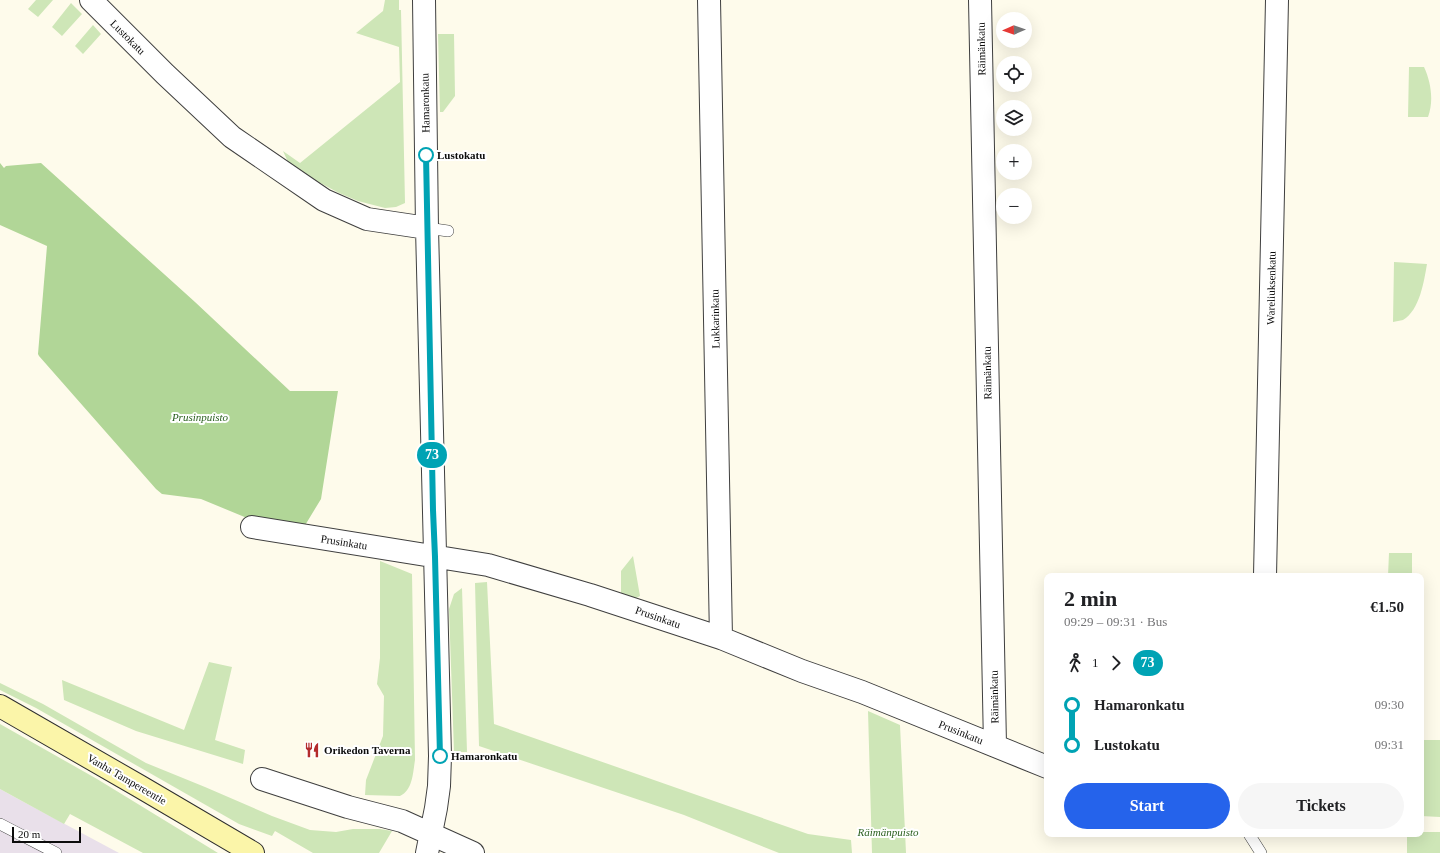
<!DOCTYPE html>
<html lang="en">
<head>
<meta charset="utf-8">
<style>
	body { margin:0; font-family:Georgia,serif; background:#f6f6f6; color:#202124; height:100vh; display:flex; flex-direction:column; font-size:15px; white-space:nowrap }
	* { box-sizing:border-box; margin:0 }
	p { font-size:13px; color:#757577 }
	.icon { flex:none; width:22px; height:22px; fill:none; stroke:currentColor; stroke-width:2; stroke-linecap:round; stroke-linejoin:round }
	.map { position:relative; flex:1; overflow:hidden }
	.side { position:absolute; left:1044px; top:573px; width:380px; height:264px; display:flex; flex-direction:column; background:#fff; border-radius:8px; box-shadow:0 4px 16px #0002 }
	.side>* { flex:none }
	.badge { padding:0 8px; border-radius:13px; font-size:14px; line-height:26px }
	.needle { width:26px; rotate:268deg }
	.fabs { position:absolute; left:996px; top:12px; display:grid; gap:8px }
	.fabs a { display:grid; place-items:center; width:36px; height:36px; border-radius:50%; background:#fff; box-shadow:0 4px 16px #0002; font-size:20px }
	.scale { position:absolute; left:12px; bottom:10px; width:69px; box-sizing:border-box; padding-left:4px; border:2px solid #0c0c0c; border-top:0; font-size:11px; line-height:14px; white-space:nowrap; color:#0c0c0c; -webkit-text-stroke:3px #fff; paint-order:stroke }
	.map>.badge { position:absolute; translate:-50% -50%; box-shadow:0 0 0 2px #fff }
	.legs { display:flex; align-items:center; gap:6px; height:44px; padding:0 20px; font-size:13px }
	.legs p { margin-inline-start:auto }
	.headline { display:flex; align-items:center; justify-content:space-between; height:68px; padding:0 20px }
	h1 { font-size:22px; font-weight:800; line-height:30px }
	.cta { display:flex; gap:8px; margin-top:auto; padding:8px 20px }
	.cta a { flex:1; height:46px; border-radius:24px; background:#2563eb; color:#fff; font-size:16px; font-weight:800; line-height:46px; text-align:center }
	.cta a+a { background:#f6f6f6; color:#202124 }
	ul { padding:0 20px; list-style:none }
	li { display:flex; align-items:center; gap:14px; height:40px; font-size:15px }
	li i { display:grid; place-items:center; width:6px; height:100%; margin:0 5px; background:currentColor }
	li i::after { content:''; width:10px; height:10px; margin:-5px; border:3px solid; border-radius:50%; background:#fff }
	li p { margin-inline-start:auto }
	li:first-child i { background:linear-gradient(#0000 50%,currentColor 0) }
	li:last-child i { background:linear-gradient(currentColor 50%,#0000 0) }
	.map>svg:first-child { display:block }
</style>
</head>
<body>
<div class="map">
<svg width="1440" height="853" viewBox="0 0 1440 853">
	<rect width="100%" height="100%" fill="#fefbeb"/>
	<path fill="#e9e0ea" d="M0,789L20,800L119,853H0Z"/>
	<path fill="#cee6b7" d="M36,0H53L38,17L28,9Z
		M385,0H399V10H401L405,203L396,207L385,208L358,201L339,193L311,178L288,162L283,151L300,163L400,82L399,47L356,33L383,11Z
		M71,3L82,14L62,36L52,27Z
		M93,25L101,34L83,54L75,46Z
		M438,34H454L455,96L443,112H440Z
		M1409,67H1424C1431,82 1434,101 1428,117H1408Z
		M1394,262L1427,264C1424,281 1420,310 1403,320C1400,321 1396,321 1393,322Z
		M1389,553H1412V576H1388Z
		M633,556L640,596L634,599L621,595V571Z
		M380,561L412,574L415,760C413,772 413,790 400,796L365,795L366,780L383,736L384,696L377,684L380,658Z
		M487,582L494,724L808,834L851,840L852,853H779L684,815L479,746L475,583Z
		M462,588L467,752H454L449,609L454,594Z
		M209,662L232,667L215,740L245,750L243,764L136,731L64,700L62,680L184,730Z
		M0,683L43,704L146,763L205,787L272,816L310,830L336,832L353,829H380L392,831L379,853H313L275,831L272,836L239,824L36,708L0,690Z
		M868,711L900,725L906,853H872Z
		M0,724L97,779L218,853H143L70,814L64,824L0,789Z
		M1421,740H1440V817L1421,816Z
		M1421,832H1440V853H1407V834H1421Z"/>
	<path fill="#b1d697" d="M0,163L4,168L6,166L41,163L195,302L290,391H338L321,499L304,527L247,518L201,499L162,494L156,489L39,356L38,354L47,246L0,225Z"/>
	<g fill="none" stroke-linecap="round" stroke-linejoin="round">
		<defs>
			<path id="service" d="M427,228L448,231
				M0,824L56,853
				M1249,834L1261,853"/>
			<path id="minor" d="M91,0L165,74L232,137L324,200L367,219L427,228
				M424,0L427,228L440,756L439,786L436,808L427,853
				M709,0L721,638
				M980,0L995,745
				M252,527L488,565L590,595L721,638L802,671L862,692L1047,767
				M1265,576L1277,0
				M262,779L348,807L402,821L473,853"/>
			<path id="secondary" d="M0,706L139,786L253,853"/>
		</defs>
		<use href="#service" stroke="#3f3f3f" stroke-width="12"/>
		<use href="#minor" stroke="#3f3f3f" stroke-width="24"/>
		<use href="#secondary" stroke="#2e2e2e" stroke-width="24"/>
		<use href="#service" stroke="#fff" stroke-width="11"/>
		<use href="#minor" stroke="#fff" stroke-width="22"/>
		<use href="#secondary" stroke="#fbf5a9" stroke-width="22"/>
	</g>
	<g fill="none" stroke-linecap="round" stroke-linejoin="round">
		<defs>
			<path id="line-1" d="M426,155L433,510L435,557L440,756"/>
		</defs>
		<use href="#line-1" stroke="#fff" stroke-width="9"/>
		<use href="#line-1" stroke="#00a3b4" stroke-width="6"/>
	</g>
	<defs>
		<symbol id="restaurant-bare" viewBox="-9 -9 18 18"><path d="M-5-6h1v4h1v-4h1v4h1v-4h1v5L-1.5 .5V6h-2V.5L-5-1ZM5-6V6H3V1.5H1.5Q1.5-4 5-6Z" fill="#b42b2d" stroke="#fff" stroke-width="2.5" paint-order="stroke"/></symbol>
	</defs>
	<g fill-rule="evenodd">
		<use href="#restaurant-bare" x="301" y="739" width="22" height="22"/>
	</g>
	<g fill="#fff" stroke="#00a3b4" stroke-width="2">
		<circle cx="426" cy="155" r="7"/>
		<circle cx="440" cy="756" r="7"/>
	</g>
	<g text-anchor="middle" stroke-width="4" stroke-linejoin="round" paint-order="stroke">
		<g font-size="11" fill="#0c0c0c" stroke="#fff">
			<text transform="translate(128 37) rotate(45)" y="4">Lustokatu</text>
			<text transform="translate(981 49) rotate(-91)" y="4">Räimänkatu</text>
			<text transform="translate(425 103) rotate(-91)" y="4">Hamaronkatu</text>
			<text transform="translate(1271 288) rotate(-89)" y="4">Wareliuksenkatu</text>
			<text transform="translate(715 319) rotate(-91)" y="4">Lukkarinkatu</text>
			<text transform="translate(987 373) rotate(-91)" y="4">Räimänkatu</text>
			<text transform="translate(344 542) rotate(9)" y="4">Prusinkatu</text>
			<text transform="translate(658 617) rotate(19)" y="4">Prusinkatu</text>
			<text transform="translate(994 697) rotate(-91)" y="4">Räimänkatu</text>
			<text transform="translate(961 732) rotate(22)" y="4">Prusinkatu</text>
			<text transform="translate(127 779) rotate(30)" y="4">Vanha Tampereentie</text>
		</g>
		<g font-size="11" font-weight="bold" fill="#0c0c0c" stroke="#fff" text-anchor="start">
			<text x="437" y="159">Lustokatu</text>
			<text x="451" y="760">Hamaronkatu</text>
		</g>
		<g font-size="11" font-style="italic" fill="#2b6020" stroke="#fff">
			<text x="200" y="421">Prusinpuisto</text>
			<text x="888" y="836">Räimänpuisto</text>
		</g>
		<g font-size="11" font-weight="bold" fill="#0c0c0c" stroke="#fff" text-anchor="start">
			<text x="324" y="754">Orikedon Taverna</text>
		</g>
	</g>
</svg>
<div class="fabs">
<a><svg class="needle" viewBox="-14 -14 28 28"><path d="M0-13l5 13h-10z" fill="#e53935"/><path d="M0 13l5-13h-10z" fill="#757577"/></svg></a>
<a><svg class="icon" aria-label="locate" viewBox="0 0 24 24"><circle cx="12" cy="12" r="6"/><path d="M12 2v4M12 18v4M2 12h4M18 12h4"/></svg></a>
<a><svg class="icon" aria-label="layers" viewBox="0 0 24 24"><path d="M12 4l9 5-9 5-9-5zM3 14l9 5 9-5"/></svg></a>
<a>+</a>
<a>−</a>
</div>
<div class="scale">20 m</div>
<b class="badge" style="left:432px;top:455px;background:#00a3b4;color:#fff">73</b>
<section class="side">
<div class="headline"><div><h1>2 min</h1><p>09:29 – 09:31 · Bus</p></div><b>€1.50</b></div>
<div class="legs"><svg class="icon" aria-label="walk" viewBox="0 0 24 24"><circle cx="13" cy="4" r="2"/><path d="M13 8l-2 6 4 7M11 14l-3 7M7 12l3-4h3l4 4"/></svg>1<svg class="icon" aria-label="forward" viewBox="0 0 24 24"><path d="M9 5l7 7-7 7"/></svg><b class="badge" style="background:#00a3b4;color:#fff">73</b></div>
<ul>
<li><i style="color:#00a3b4"></i><b>Hamaronkatu</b><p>09:30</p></li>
<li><i style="color:#00a3b4"></i><b>Lustokatu</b><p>09:31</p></li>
</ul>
<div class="cta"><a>Start</a><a>Tickets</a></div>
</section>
</div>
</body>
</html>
